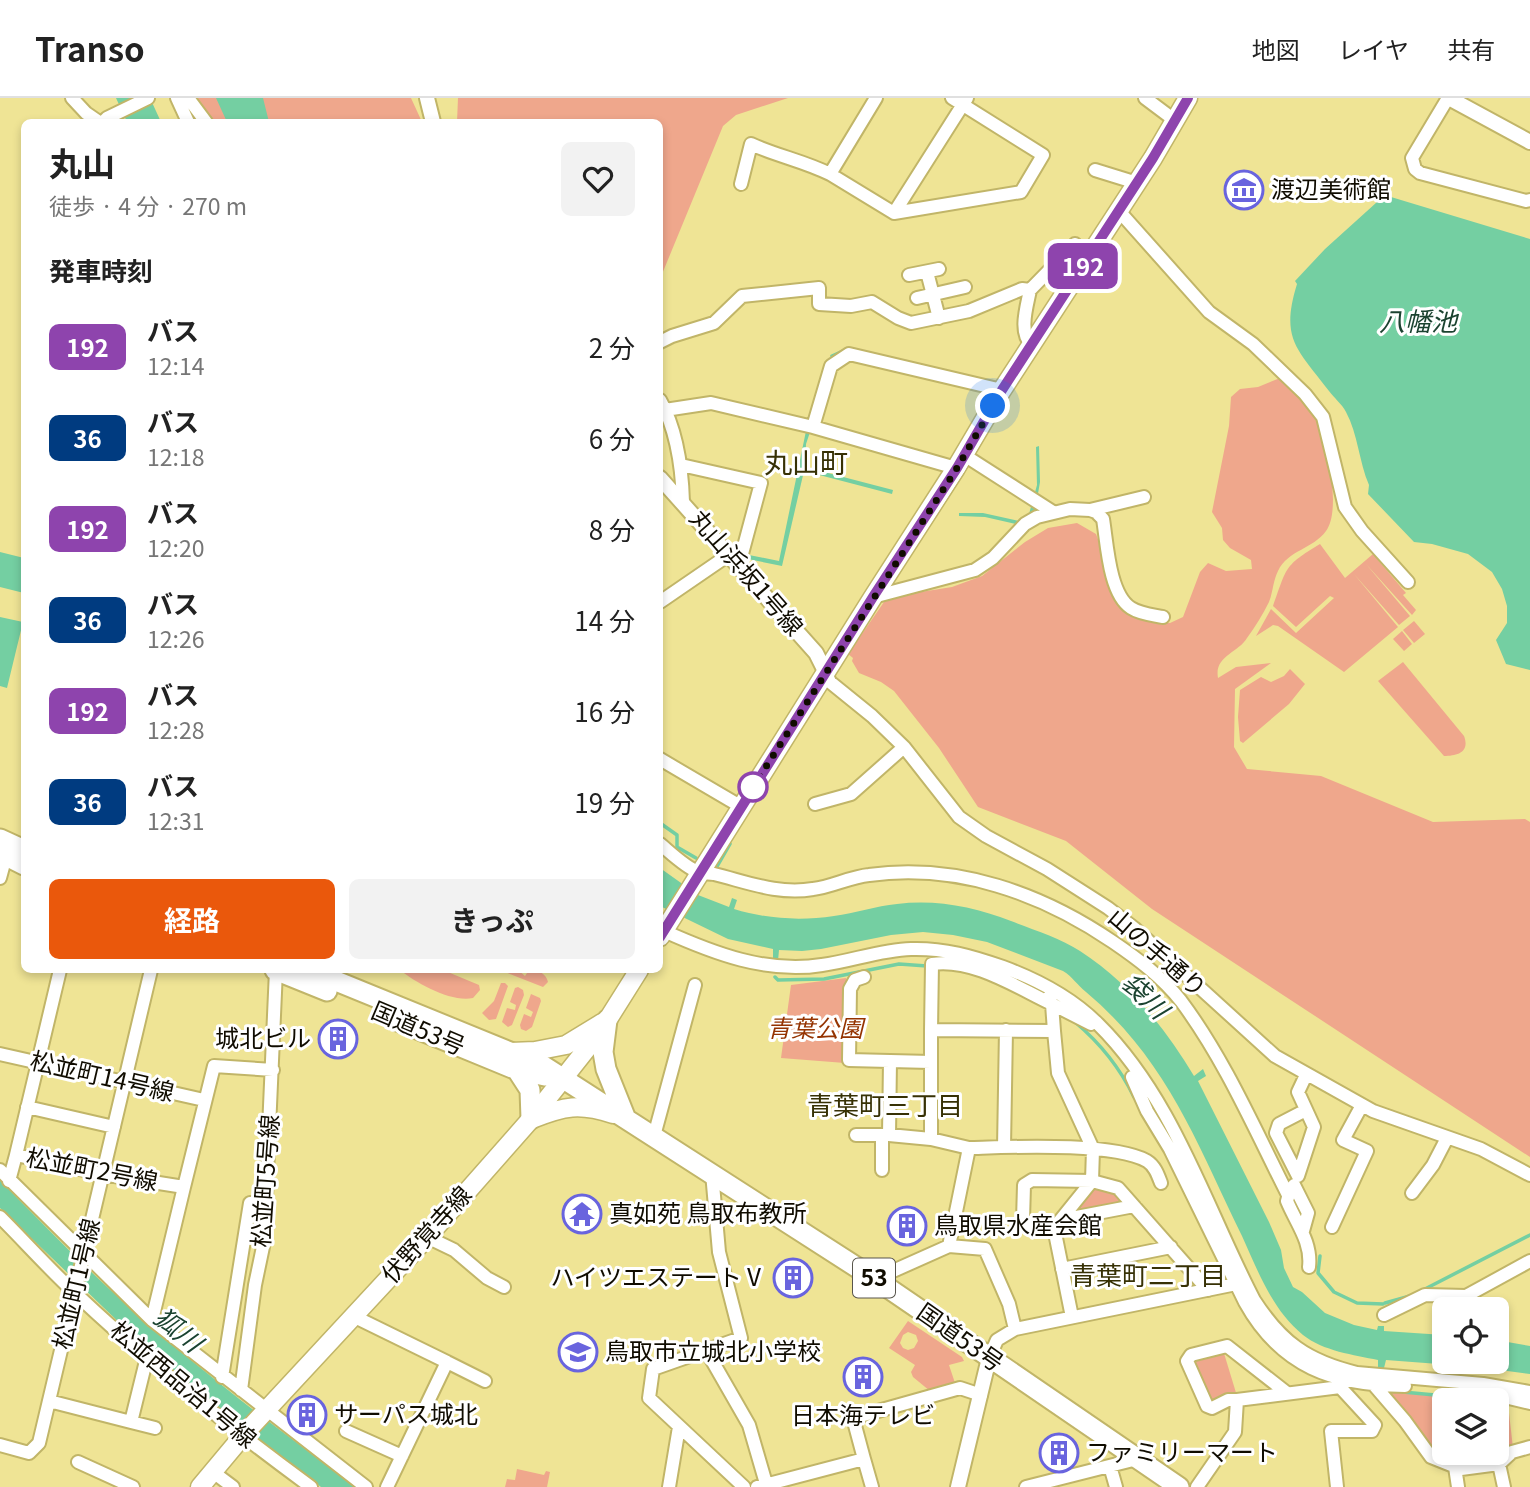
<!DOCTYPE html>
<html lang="ja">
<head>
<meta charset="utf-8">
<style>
	body { margin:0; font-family:Georgia,"Noto Sans JP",serif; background:#f2f2f2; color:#222; height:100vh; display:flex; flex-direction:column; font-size:26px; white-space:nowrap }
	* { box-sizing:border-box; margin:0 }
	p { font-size:23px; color:#767676 }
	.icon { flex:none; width:38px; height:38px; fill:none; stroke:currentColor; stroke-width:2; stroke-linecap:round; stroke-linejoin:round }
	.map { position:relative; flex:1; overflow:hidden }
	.details { position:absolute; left:21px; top:21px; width:642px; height:854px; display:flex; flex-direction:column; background:#fff; border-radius:10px; box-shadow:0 4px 10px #0003 }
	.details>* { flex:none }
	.badge { padding:0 14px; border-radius:10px; font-size:24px; line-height:46px }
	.fabs { position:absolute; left:1432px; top:1199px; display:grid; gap:14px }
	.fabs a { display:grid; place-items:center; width:77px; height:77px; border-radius:10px; background:#fff; box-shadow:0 4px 10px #0003; font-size:35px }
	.you { position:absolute; width:35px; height:35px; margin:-18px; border:5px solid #fff; border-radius:50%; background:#1a73e8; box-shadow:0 0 0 10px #1a73e833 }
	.map>.badge { position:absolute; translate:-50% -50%; box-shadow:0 0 0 4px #fff }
	h2 { padding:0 28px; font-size:26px; line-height:63px }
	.round { display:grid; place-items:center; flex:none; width:74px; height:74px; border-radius:10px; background:#f2f2f2 }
	.headline { display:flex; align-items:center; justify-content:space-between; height:119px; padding:0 28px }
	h1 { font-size:33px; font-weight:700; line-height:52px }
	.action { display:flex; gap:14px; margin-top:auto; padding:14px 28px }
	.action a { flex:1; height:80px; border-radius:10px; background:#ea580c; color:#fff; font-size:28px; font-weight:700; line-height:80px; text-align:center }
	.action a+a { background:#f2f2f2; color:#222 }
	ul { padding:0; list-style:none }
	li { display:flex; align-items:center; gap:21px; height:91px; padding:0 28px }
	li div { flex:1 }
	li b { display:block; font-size:26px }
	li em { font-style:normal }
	li .badge { min-width:77px; font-weight:700; text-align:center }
	header { display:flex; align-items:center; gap:42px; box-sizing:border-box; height:98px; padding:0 35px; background:#fff; border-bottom:2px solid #e0e0e0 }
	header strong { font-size:33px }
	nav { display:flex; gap:38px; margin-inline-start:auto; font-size:24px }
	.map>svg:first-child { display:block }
</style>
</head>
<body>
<header>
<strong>Transo</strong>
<nav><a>地図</a><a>レイヤ</a><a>共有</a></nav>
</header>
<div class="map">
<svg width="1530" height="1389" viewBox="0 0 1530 1389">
	<rect width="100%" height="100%" fill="#efe495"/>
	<path fill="#efa78c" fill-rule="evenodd" d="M179,0H411L422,24H191Z
		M458,0H788L736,17L723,28L660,181V24H457Z
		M1280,280C1293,292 1307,304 1316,319C1327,341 1342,412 1326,433C1313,451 1288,452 1278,473C1273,483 1273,494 1269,504C1263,516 1255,529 1247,540C1238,555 1214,558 1218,580L1236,569L1271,565L1235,591L1234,649L1247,671L1321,678L1433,724L1525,721L1530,724V1059L1152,811L1066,743L978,709L939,650L894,593L881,584L859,575L852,563L853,560L848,556L884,504L902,497L952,489L982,478L1025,444L1048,430L1077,425L1096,436L1107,465L1111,487L1152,522L1170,525L1183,519L1200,474L1208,465L1226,473L1252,471L1251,462L1230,450L1223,442L1222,430L1212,414L1229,328L1231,299L1240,291L1258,289Z
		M1320,446L1345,480L1373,456L1406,495L1403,497L1416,512L1412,517L1366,466L1410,518L1399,527L1354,476L1398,529L1344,574L1278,528L1273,527L1256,538L1271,511L1296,535L1334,500L1330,498L1296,529L1273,508C1287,470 1283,468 1320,446Z
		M1414,523L1425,536L1414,545L1403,532Z
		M1402,533L1412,546L1404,553L1393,541Z
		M1403,564L1464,638C1470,654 1458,658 1444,658L1378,583Z
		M1290,571L1305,586L1289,606L1243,645L1240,643L1238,619L1240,592L1261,579L1271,584L1284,578Z
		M400,872H443L479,887L480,892L473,900C452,905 416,885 400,872Z
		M500,872H518L525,878L529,872C536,871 546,875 548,884L543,889Z
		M846,880L845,965L781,960L791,887Z
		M501,885H505L508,888L496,921L489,922L482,915L494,903Z
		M518,889L523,892L524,897L512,927L508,929L502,924L507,910L515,912L516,907L510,904L515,890Z
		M531,896L540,900L541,903L532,929L526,933L521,931L520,927L524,916L531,919L533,914L526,910Z
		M1098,1090L1117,1094L1125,1104L1073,1115L1092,1092Z
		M908,1223L962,1259L964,1263L949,1267L955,1285L930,1293L913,1279L911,1274L915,1267L889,1250ZM908,1234L916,1237L918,1243L914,1250L908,1252L903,1250L900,1245L903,1237Z
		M1223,1252L1237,1298L1213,1306L1208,1304L1191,1265L1193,1260Z
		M1386,1293L1477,1302H1444V1354L1495,1355L1496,1361C1479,1370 1455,1364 1437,1360Z
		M1496,1304L1508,1306L1513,1350L1505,1353L1496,1338Z
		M517,1371L544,1377L546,1373L550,1374L547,1389H505L507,1381L515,1382Z"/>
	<path fill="#74cfa2" d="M116,0H150L161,24H127Z
		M216,0H263L269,24H227Z
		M1387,95H1391V99L1530,141V572L1506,566L1496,542L1507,525V508L1502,491L1492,474L1468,456L1432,446L1414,444L1368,396L1369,387C1359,364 1358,336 1346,314C1342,306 1334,300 1329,293C1297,251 1280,241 1297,186L1295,183L1325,151Z
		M806,333L810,334L806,346L805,369L893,392L892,396L804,373L782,468L748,461L749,457L779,463Z
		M1039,348L1040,384L1036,407L1038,410L1034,412L1032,418L1020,427L985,419L959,418V415H983L1019,423L1029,416L1037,387L1036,349Z
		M0,454L24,460V495L0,489Z
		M0,519L23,524L7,590L0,588Z
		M660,770L698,797L729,809L732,800L737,802L734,811C767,821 800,823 834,818C855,815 876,808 897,806C936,801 975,809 1011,823C1034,832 1060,840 1080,853C1129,885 1164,928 1194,978L1203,971L1206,978L1198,983L1269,1124L1281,1152L1284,1170L1293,1189L1302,1194L1325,1215L1354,1227L1377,1232L1378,1228H1384V1233L1444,1237V1264H1496V1242L1530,1248V1276L1478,1269L1386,1262L1384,1270H1378V1262C1354,1257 1323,1253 1303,1237C1272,1212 1258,1173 1242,1138C1197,1046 1168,963 1086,894C1077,887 1073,879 1063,873L987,844L953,837L923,834L891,837L821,851L802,853L779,852L778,863L773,862V851L728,841L660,808Z
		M0,1082C41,1124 82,1167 126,1206C199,1272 278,1332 357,1389H321L223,1315L130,1235L0,1110Z"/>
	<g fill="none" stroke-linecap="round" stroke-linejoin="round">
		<path stroke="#74cfa2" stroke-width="3.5" d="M832,258L843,253
			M660,725L677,737V749L696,760
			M715,772L730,746
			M775,879L778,882L824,881L899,866L927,868
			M1075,924C1100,945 1120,970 1134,999
			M1320,1158L1318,1175L1334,1194L1357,1205L1383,1206
			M1423,1192L1530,1137
			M1385,1205L1410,1198
			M1403,1294L1488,1302"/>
		<defs>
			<path id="minor" d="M72,0L86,15L99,24
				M177,0L188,24
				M188,0L206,24
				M876,0L830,76L894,115L1021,94L1043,57L952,0
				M1145,0L1173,21
				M1448,0L1412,60L1415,71L1420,75L1526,103L1530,102
				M103,24L107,20L148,0
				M1095,72L1137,85
				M741,86L751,46C777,58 804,63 830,76
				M1119,113L1209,214L1253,246L1305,296L1323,319L1345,409L1362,433L1408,484
				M894,115L967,0
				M927,174L939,220
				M909,177L939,171
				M1030,192L1075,146
				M917,200L965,189
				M660,244L672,238L714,225L742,198L819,190V206L851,208L872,204L898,220L911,225L969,213L1022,191L1030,192C1027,208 1018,235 1032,247
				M660,302C677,332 682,370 683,404
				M665,312L711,305L813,329
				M964,357L1053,414
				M681,367L761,385L739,467
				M956,370L813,329L831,268L849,256L1002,292
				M1090,412L1096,414L1103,421C1107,445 1109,496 1131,510C1140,516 1153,517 1163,519
				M873,499L975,472L993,460L1025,426L1037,419L1070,411L1090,412L1144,399
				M660,504L730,456
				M826,575L830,584L872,618L904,649L959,719L986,738L1047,771L1108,810L1134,830L1275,958L1373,1013L1481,1051L1530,1077
				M660,661L740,708
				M815,706L851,696L904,649
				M660,746C671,755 685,769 698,774C703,776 709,775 714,776C747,784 778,797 813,791C832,789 849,779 869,777C957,765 1041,795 1113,844C1138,861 1162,879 1181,903C1225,962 1255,1032 1288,1097
				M0,780L6,758
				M664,833C713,855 767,876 822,867C852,863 880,852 911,851C944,850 972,858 1003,869C1038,882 1072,900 1098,926C1174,1001 1206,1110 1254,1202C1281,1244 1307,1263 1357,1275L1483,1286L1530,1294
				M864,879L855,882L850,891L849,962L890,963
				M1049,899L1052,906L1091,926
				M931,932L932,866C973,860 1016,889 1052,906L1054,933
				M0,956L204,1002
				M1306,977L1298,994L1314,1029L1298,1078L1276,1035L1279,1026L1306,1012
				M1132,979L1147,1013L1170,1051L1245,1204C1281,1269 1333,1287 1405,1288
				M27,1009L114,1029
				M856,1037H887
				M882,1037V1072
				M654,1038L695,887
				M931,1041L889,1037L890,963L931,964
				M1004,1049L1006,932
				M969,1050L931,1041V932L1054,933L1058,975L1093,1051L1092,1083L1054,1130L1072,1219
				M16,1057L60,872
				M0,1072L152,1222L366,1389
				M712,1075L719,1154L741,1240L653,1271L649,1300L744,1389
				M9,1083L16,1057L102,1076L184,1089L152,1222
				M1294,1087L1308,1115L1303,1133
				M184,1089L214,968L273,972
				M1290,1092L1287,1103C1296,1125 1312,1144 1309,1169
				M1412,1095L1433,1067L1447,1040
				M0,1119C25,1144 49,1171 75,1195C149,1265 229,1329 311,1389
				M1061,1122L1134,1108
				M1332,1129L1367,1053L1343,1042L1362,1007
				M1054,1130L1027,1127L1023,1122L1024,1087L1032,1082L1092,1083L1118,1090L1208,1192
				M427,1139L454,1152L487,1180L504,1189
				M949,1148L985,1151L1009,1206L1015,1231
				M1062,1171L1171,1149
				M875,1181L949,1148L969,1050C1011,1049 1112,1044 1147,1063C1155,1068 1158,1077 1161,1085
				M1384,1217L1425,1197L1466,1198L1530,1163
				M353,1218L447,1264L387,1389
				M706,1252L749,1327L767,1389
				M989,1260L997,1242L1015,1231L1236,1186
				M447,1264L485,1283
				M222,1279L250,1105
				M1374,1287L1405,1323L1431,1359L1461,1371L1499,1366
				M241,1292L255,1187L264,1144L276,872
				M1488,1295L1530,1305
				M1237,1302H1228L1212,1310L1207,1308L1187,1263L1191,1257L1227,1248L1287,1295
				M49,1303L131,1324L147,1259
				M131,1324L155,1330
				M346,1333L402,1358
				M0,1347L29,1355L39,1345L151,872
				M864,1361L872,1389
				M78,1364L133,1389
				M1110,1368L1116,1389
				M1455,1369L1458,1389
				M213,1374L233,1389
				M669,1389L679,1329
				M757,1389L864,1361L853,1320L960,1290L981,1297
				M1026,1389L1137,1361
				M1197,1389L1235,1334L1237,1302L1340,1289L1375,1327L1372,1333H1331L1337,1389
				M1504,1389L1499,1366L1512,1354L1530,1349"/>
			<path id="tertiary" d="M427,0L433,24
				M1449,0L1530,44
				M660,380L816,555L826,575
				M958,1389L989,1260"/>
			<path id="secondary" d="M660,839L873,499L956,370L1002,292L1153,60L1188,0
				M511,954L535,953L566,947L602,925
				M532,1021C564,1008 580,1005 613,1016
				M200,1389L246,1334L427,1139L531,1021L600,934L639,872"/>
			<path id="trunk" d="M0,741L24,752
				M0,755L24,767
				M275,872L327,893
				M309,872L542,967L875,1181L1179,1389
				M393,921L517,972L545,978
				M607,922L603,954L606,971L626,1021
				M517,972L530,992L531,1021"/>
		</defs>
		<use href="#minor" stroke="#c1b568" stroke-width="16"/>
		<use href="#tertiary" stroke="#c1b568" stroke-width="18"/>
		<use href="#secondary" stroke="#c1b568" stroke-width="21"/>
		<use href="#trunk" stroke="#c1b568" stroke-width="23"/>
		<use href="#minor" stroke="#fff" stroke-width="12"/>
		<use href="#tertiary" stroke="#fff" stroke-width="14"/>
		<use href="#secondary" stroke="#fff" stroke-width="18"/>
		<use href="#trunk" stroke="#fff" stroke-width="19"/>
	</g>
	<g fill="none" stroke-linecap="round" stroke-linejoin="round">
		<defs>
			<path id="line" d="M660,839L873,499L957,370L1002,292L1153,60L1188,0"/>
		</defs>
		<use href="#line" stroke="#fff" stroke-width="16"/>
		<use href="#line" stroke="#8e44ad" stroke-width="10"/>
		<path stroke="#100c00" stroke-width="7" stroke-dasharray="0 12.6" d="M753,689L957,370L993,308"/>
	</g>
	<defs>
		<symbol id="museum-ring" viewBox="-11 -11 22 22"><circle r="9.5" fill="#fff" stroke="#6964de" stroke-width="1.5"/><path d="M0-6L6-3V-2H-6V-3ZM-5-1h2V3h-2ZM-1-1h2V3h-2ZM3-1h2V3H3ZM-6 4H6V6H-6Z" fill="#6964de"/></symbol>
		<symbol id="building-ring" viewBox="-11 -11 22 22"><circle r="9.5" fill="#fff" stroke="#6964de" stroke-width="1.5"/><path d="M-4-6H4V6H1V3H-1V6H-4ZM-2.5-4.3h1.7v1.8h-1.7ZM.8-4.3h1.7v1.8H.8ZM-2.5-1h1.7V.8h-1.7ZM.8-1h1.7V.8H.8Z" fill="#6964de"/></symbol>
		<symbol id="temple-ring" viewBox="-11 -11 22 22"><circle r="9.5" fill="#fff" stroke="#6964de" stroke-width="1.5"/><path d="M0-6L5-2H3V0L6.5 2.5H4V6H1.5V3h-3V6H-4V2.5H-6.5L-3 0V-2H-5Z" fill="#6964de"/></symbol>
		<symbol id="school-ring" viewBox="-11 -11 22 22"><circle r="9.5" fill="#fff" stroke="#6964de" stroke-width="1.5"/><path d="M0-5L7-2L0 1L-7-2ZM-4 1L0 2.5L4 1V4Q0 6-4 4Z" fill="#6964de"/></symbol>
	</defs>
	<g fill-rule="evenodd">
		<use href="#museum-ring" x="1222" y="70" width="44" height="44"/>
		<use href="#building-ring" x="316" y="919" width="44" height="44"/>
		<use href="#temple-ring" x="560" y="1094" width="44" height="44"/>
		<use href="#building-ring" x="885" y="1106" width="44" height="44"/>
		<use href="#building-ring" x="771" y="1158" width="44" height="44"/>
		<use href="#school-ring" x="556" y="1232" width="44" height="44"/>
		<use href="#building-ring" x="841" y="1257" width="44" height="44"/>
		<use href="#building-ring" x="285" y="1295" width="44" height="44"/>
		<use href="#building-ring" x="1037" y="1333" width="44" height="44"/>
	</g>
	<circle fill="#fff" stroke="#8e44ad" stroke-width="3.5" cx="753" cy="689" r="14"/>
	<g text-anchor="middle" stroke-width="6" stroke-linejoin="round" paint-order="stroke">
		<rect fill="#fff" stroke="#58554c" stroke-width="2" x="853" y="1160.5" width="42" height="39" rx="5"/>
		<g font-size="23" font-weight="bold" fill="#100c00">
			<text x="874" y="1188">53</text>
		</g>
		<g font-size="24" fill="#100c00" stroke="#fff" text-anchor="start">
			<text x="1271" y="100">渡辺美術館</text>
			<text x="311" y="949" text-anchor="end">城北ビル</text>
			<text x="609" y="1124">真如苑 鳥取布教所</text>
			<text x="934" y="1136">鳥取県水産会館</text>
			<text x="766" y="1188" text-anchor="end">ハイツエステートⅤ</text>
			<text x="605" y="1262">鳥取市立城北小学校</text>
			<text x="334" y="1325">サーパス城北</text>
			<text x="863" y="1326" text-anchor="middle">日本海テレビ</text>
			<text x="1086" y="1363">ファミリーマート</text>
		</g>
		<g font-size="24" fill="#100c00" stroke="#fff">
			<text transform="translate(746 475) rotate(49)" y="8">丸山浜坂1号線</text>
			<text transform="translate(1157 855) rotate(41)" y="8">山の手通り</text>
			<text transform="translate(418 931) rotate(23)" y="8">国道53号</text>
			<text transform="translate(102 979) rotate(13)" y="8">松並町14号線</text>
			<text transform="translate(92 1072) rotate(11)" y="8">松並町2号線</text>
			<text transform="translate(266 1083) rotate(-86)" y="8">松並町5号線</text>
			<text transform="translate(427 1137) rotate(-48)" y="8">伏野覚寺線</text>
			<text transform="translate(77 1186) rotate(-77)" y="8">松並町1号線</text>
			<text transform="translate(960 1240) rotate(35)" y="8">国道53号</text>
			<text transform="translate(183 1287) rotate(40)" y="8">松並西品治1号線</text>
		</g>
		<g font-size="24" font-style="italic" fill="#943301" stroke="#fff">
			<text x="815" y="939">青葉公園</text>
		</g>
		<g font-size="26" font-style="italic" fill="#1b4330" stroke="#fff">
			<text x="1418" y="233">八幡池</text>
			<text transform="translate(1145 898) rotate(45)" y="9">袋川</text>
			<text transform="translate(178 1232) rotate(40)" y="9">狐川</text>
		</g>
		<g font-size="26" fill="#373105" stroke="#fff">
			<text x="885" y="1017">青葉町三丁目</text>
			<text x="1148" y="1187">青葉町二丁目</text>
		</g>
		<g font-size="28" fill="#373105" stroke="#fff">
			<text x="806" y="375">丸山町</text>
		</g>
	</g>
</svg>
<div class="fabs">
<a><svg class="icon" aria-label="locate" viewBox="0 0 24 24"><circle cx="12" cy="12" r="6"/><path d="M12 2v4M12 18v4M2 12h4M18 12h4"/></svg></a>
<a><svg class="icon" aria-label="layers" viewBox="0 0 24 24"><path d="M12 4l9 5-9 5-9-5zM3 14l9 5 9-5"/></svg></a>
</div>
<div class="you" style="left:993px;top:308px"></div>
<b class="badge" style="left:1083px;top:168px;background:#8e44ad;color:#fff">192</b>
<section class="details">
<div class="headline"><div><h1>丸山</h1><p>徒歩 · 4 分 · 270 m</p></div><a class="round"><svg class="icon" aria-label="heart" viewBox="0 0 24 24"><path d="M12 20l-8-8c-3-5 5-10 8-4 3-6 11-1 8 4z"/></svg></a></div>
<h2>発車時刻</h2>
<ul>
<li><span class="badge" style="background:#8e44ad;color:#fff">192</span><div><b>バス</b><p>12:14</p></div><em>2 分</em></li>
<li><span class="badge" style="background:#003b80;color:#fff">36</span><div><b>バス</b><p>12:18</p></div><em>6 分</em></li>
<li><span class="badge" style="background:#8e44ad;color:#fff">192</span><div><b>バス</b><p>12:20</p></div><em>8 分</em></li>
<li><span class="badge" style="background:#003b80;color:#fff">36</span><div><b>バス</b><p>12:26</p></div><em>14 分</em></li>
<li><span class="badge" style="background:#8e44ad;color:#fff">192</span><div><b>バス</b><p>12:28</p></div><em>16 分</em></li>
<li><span class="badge" style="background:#003b80;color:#fff">36</span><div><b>バス</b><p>12:31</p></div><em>19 分</em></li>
</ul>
<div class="action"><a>経路</a><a>きっぷ</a></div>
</section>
</div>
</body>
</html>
